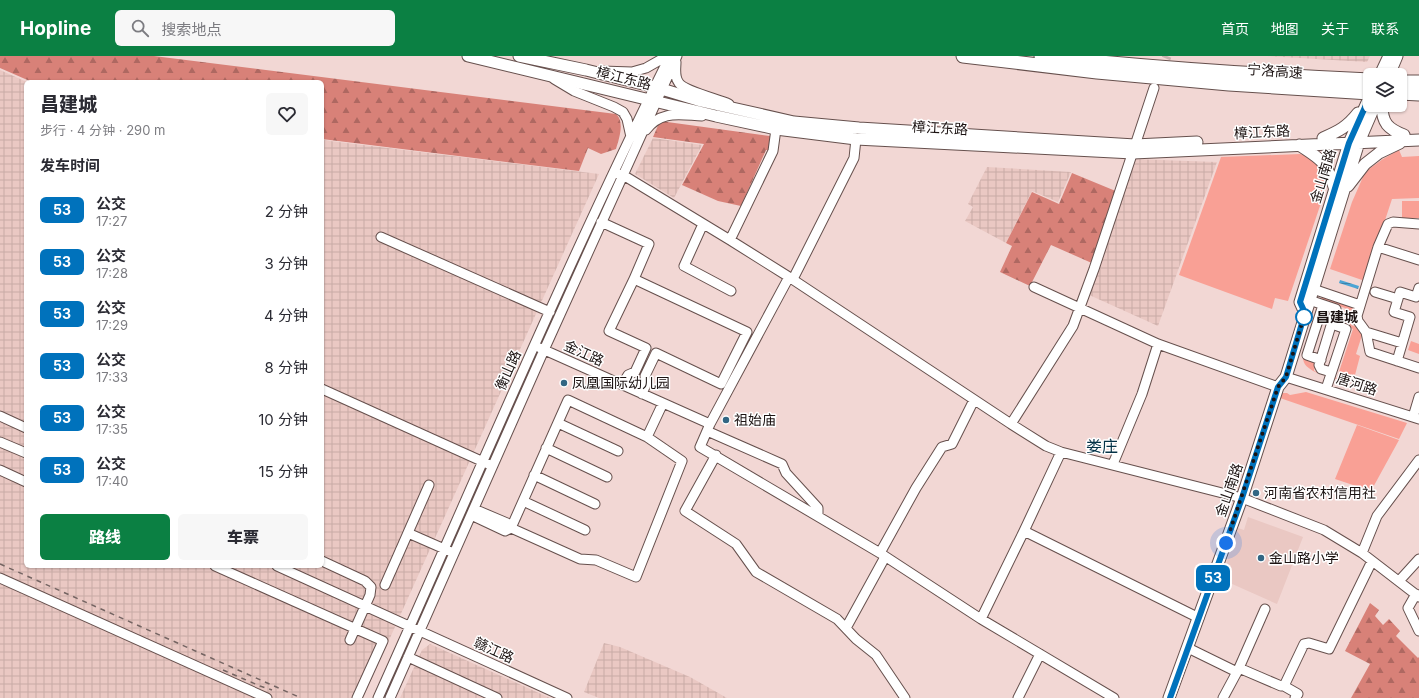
<!DOCTYPE html>
<html lang="zh">
<head>
<meta charset="utf-8">
<style>
	body { margin:0; font-family:Inter,"Noto Sans SC",sans-serif; background:#f7f7f7; color:#2b2b33; height:100vh; display:flex; flex-direction:column; font-size:15px; white-space:nowrap }
	* { box-sizing:border-box; margin:0 }
	p { font-size:13px; color:#7c7c81 }
	.icon { flex:none; width:22px; height:22px; fill:none; stroke:currentColor; stroke-width:2; stroke-linecap:round; stroke-linejoin:round }
	.map { position:relative; flex:1; overflow:hidden }
	.sheet { position:absolute; left:24px; top:24px; width:300px; height:488px; display:flex; flex-direction:column; background:#fff; border-radius:6px; box-shadow:0 1px 3px #0004 }
	.sheet>* { flex:none }
	.badge { padding:0 8px; border-radius:6px; font-size:14px; line-height:26px }
	.fabs { position:absolute; left:1363px; top:12px; display:grid; gap:8px }
	.fabs a { display:grid; place-items:center; width:44px; height:44px; border-radius:6px; background:#fff; box-shadow:0 1px 3px #0004; font-size:20px }
	.you { position:absolute; width:20px; height:20px; margin:-10px; border:3px solid #fff; border-radius:50%; background:#1a73e8; box-shadow:0 0 0 6px #1a73e833 }
	.map>.badge { position:absolute; translate:-50% -50%; box-shadow:0 0 0 2px #fff }
	h2 { padding:0 16px; font-size:15px; line-height:36px }
	.round { display:grid; place-items:center; flex:none; width:42px; height:42px; border-radius:6px; background:#f7f7f7 }
	.overview { display:flex; align-items:center; justify-content:space-between; height:68px; padding:0 16px }
	h1 { font-size:19px; font-weight:800; line-height:30px }
	.button { display:flex; gap:8px; margin-top:auto; padding:8px 16px }
	.button a { flex:1; height:46px; border-radius:6px; background:#0b8043; color:#fff; font-size:16px; font-weight:800; line-height:46px; text-align:center }
	.button a+a { background:#f7f7f7; color:#2b2b33 }
	ul { padding:0; list-style:none }
	li { display:flex; align-items:center; gap:12px; height:52px; padding:0 16px }
	li div { flex:1 }
	li b { display:block; font-size:15px }
	li em { font-style:normal }
	li .badge { min-width:44px; font-weight:700; text-align:center }
	header { display:flex; align-items:center; gap:24px; box-sizing:border-box; height:56px; padding:0 20px; background:#0b8043; color:#fff }
	header strong { font-size:19px }
	nav { display:flex; gap:22px; margin-inline-start:auto; font-size:14px }
	.search { width:280px; height:36px; background:#f7f7f7; display:flex; align-items:center; gap:10px; box-sizing:border-box; padding:0 14px; border-radius:6px; color:#7c7c81; font-size:15px }
	.map>svg:first-child { display:block }
</style>
</head>
<body>
<header>
<strong>Hopline</strong>
<div class="search"><svg class="icon" aria-label="search" viewBox="0 0 24 24"><circle cx="10" cy="10" r="6"/><path d="M15 15l6 6"/></svg>搜索地点</div>
<nav><a>首页</a><a>地图</a><a>关于</a><a>联系</a></nav>
</header>
<div class="map">
<svg width="1419" height="642" viewBox="0 0 1419 642">
	<defs>
		<pattern id="industrial-grid" width="8" height="8" patternUnits="userSpaceOnUse"><rect width="8" height="8" fill="#eac8c3"/><path d="M0 4h8M4 0v8" fill="none" stroke="#c8aba6"/></pattern>
		<pattern id="forest-firs" width="22" height="20" patternUnits="userSpaceOnUse"><rect width="22" height="20" fill="#d88178"/><path d="M5 1l3.5 6h-7zM16 11l3.5 6h-7z" fill="#ae6861"/></pattern>
		<pattern id="water-rules" width="6" height="5" patternUnits="userSpaceOnUse"><rect width="6" height="5" fill="#4ca4d4"/><path d="M0 2.5h6" fill="none" stroke="#3e84ab"/></pattern>
	</defs>
	<rect width="100%" height="100%" fill="#f2d7d4"/>
	<path fill="#eac8c3" d="M1248,461L1303,481L1277,548L1221,523L1238,472L1244,474Z"/>
	<path fill="url(#industrial-grid)" d="M1267,0H1370L1367,6Z
		M0,14L27,26L26,510H322V84L599,118L363,642H0Z
		M653,82L702,89L674,142L635,118Z
		M1132,103L1217,106L1158,270L1087,238Z
		M987,111L1071,116L1058,146L1032,135L1006,187L965,165L973,151L968,148Z
		M604,587L620,591L690,621L727,642H599L584,636Z
		M430,588L550,642H400L422,594Z"/>
	<path fill="#f9a095" fill-rule="evenodd" d="M1399,94L1402,101L1419,100V142L1392,143L1365,225L1330,213L1352,146L1363,121L1369,113L1383,103Z
		M1300,98C1317,102 1324,113 1327,129L1288,245L1275,242L1272,253L1179,219L1221,101Z
		M1402,145H1419V162H1402Z
		M1322,241L1357,251L1351,269L1364,273L1356,298L1360,300L1355,319L1351,318L1349,327L1315,316C1308,312 1303,309 1303,301ZM1323,245L1345,252L1340,268L1353,273L1337,322L1314,315L1316,306L1304,302Z
		M1411,285L1419,288V298L1408,294Z
		M1306,336L1407,367L1399,383L1280,342L1282,337H1287L1290,339Z
		M1357,369L1399,384L1371,435L1335,423Z"/>
	<path fill="url(#forest-firs)" d="M0,0H154L616,58C625,66 619,83 616,93L601,98L588,92L579,115L322,83V26H32L0,12Z
		M660,65L770,80V94H766L741,150L718,145L682,129L704,88L653,81Z
		M1072,117L1118,136L1094,208L1051,189L1030,230L1000,216L1012,190L1006,187L1032,136L1059,148Z
		M1370,547L1379,554L1375,560L1383,569L1389,563L1400,575L1396,580L1418,602L1419,601V642H1351L1370,608L1345,595Z"/>
	<path fill="url(#water-rules)" d="M1340,224L1359,230L1358,233L1339,227Z"/>
	<g fill="none" stroke-linecap="round" stroke-linejoin="round">
		<path stroke="#c7b0ad" stroke-width="9" stroke-dasharray="9 4.5" stroke-linecap="butt" d="M1161,15L1167,0"/>
		<defs>
			<path id="minor" d="M676,6C676,13 674,21 679,27C684,35 718,43 729,48
				M602,15L632,16L646,12L667,0
				M554,23L574,35L614,51L623,56L627,63L631,81
				M646,74C661,54 679,59 702,60
				M615,116L623,119L730,184L789,221L1011,368L1046,390L1061,396L1242,442L1324,474L1362,497L1419,541
				M601,166L649,188L634,223
				M703,168L684,210L731,235
				M1419,168L1393,166L1388,168L1378,191L1357,260L1358,265L1366,276L1370,296L1419,312
				M381,181L550,256
				M730,184L773,95L776,73
				M1378,191L1419,204
				M789,221L710,368L700,391L880,497L981,563L1114,642
				M793,223L854,102L856,83
				M1034,231L1158,288L1278,331
				M1313,233L1360,249
				M1375,236L1398,243
				M1309,244L1336,253L1319,309L1321,313L1331,316
				M1366,276L1402,287
				M540,292L710,368
				M1321,304L1307,299L1323,249
				M1397,305L1410,261L1394,256L1400,236L1416,241L1419,232
				M1286,321L1419,363
				M622,329L628,319L635,316L646,292L609,275L634,223L747,276L721,328L656,297L645,320L646,328L642,338
				M322,333L488,408
				M1326,333L1346,273L1332,268
				M0,360L26,372
				M1413,361L1419,341
				M558,367L618,395
				M1011,368L1073,270L1094,213L1154,32
				M707,375L782,408L786,417L818,452V460
				M647,381L682,405L636,521L596,504L580,503L511,472L568,344L647,381L663,347
				M0,386L26,397
				M546,392L607,421
				M716,399L685,455L736,488L756,516L837,563L856,583L876,599L905,642
				M1113,408L1142,338L1158,288
				M0,414L26,426
				M534,419L595,448
				M523,445L585,474
				M471,459L505,475L511,472L507,467L474,453
				M1024,475L1199,562
				M408,477L449,495
				M880,497L916,432L942,391L952,388L974,344
				M1362,497L1377,460L1419,404
				M322,505L365,525L371,531L370,539L350,584
				M215,510L383,585L357,642
				M277,510L567,642
				M0,522L267,642
				M1399,525L1419,503
				M385,529L429,429
				M1416,538L1408,552L1419,575
				M981,563L1024,475L1061,396
				M846,572L885,501
				M1188,592L1237,616L1239,612L1281,630H1284L1304,588L1309,587L1329,593L1372,505
				M408,601L497,642
				M1239,612L1265,553
				M1284,630L1298,638L1295,642
				M378,642C474,428 565,211 670,0
				M390,642L544,294L677,0
				M1018,642L1040,598
				M1223,642L1237,616"/>
			<path id="major" d="M468,0L716,60L776,73L856,83L1133,97L1419,84
				M519,0L586,14L655,31L701,45L794,66L859,72L1135,89L1197,86
				M1380,19L1389,0
				M1389,19L1397,0
				M1382,49C1382,67 1388,73 1404,79
				M1323,82C1339,75 1347,71 1358,57
				M1299,89C1323,104 1327,107 1335,134
				M1348,130L1365,108L1379,97L1400,87
				M1305,257L1300,246L1349,87L1370,40
				M1169,642L1242,442L1278,331L1286,321L1359,86L1375,49"/>
			<path id="highway" d="M963,0L1097,16L1229,28L1370,37
				M1041,0C1151,12 1260,19 1370,24
				M1400,26H1419
				M1400,37L1419,38"/>
		</defs>
		<use href="#minor" stroke="#66504d" stroke-width="11"/>
		<use href="#major" stroke="#66504d" stroke-width="13"/>
		<use href="#highway" stroke="#66504d" stroke-width="15"/>
		<use href="#minor" stroke="#fff" stroke-width="9"/>
		<use href="#major" stroke="#fff" stroke-width="11"/>
		<use href="#highway" stroke="#fff" stroke-width="13"/>
		<path stroke="#746462" stroke-width="1.5" stroke-dasharray="5 5" stroke-linecap="butt" d="M0,508L301,642
			M223,614L260,630L272,634"/>
	</g>
	<g fill="none" stroke-linecap="round" stroke-linejoin="round">
		<defs>
			<path id="line" d="M1170,642L1242,442L1278,331L1286,321L1305,257L1300,246L1349,87L1370,40"/>
		</defs>
		<use href="#line" stroke="#fff" stroke-width="9"/>
		<use href="#line" stroke="#0072bc" stroke-width="6"/>
		<path stroke="#1c1312" stroke-width="4" stroke-dasharray="0 7.2" d="M1226,487L1278,331L1286,321L1305,257L1304,261"/>
	</g>
	<circle fill="#fff" stroke="#0072bc" stroke-width="2" cx="1304" cy="261" r="8"/>
	<g fill="#326683" stroke="#fff" stroke-width="1.5">
		<circle cx="564" cy="327" r="4"/>
		<circle cx="726" cy="364" r="4"/>
		<circle cx="1256" cy="437" r="4"/>
		<circle cx="1261" cy="502" r="4"/>
	</g>
	<g text-anchor="middle" stroke-width="3" stroke-linejoin="round" paint-order="stroke">
		<g font-size="14" fill="#1c1312" stroke="#fff">
			<text transform="translate(1275 15) rotate(4)" y="5">宁洛高速</text>
			<text transform="translate(624 22) rotate(14)" y="5">樟江东路</text>
			<text transform="translate(940 72) rotate(3)" y="5">樟江东路</text>
			<text transform="translate(1262 76) rotate(-3)" y="5">樟江东路</text>
			<text transform="translate(1323 120) rotate(-73)" y="5">金山南路</text>
			<text transform="translate(584 297) rotate(24)" y="5">金江路</text>
			<text transform="translate(508 314) rotate(-66)" y="5">衡山路</text>
			<text transform="translate(1357 328) rotate(18)" y="5">唐河路</text>
			<text transform="translate(1229 434) rotate(-71)" y="5">金山南路</text>
			<text transform="translate(494 594) rotate(24)" y="5">赣江路</text>
		</g>
		<g font-size="14" font-weight="bold" fill="#1c1312" stroke="#fff" text-anchor="start">
			<text x="1316" y="266">昌建城</text>
		</g>
		<g font-size="14" fill="#1c1312" stroke="#fff" text-anchor="start">
			<text x="572" y="332">凤凰国际幼儿园</text>
			<text x="734" y="369">祖始庙</text>
			<text x="1264" y="442">河南省农村信用社</text>
			<text x="1269" y="507">金山路小学</text>
		</g>
		<g font-size="16" fill="#043247" stroke="#fff">
			<text x="1102" y="396">娄庄</text>
		</g>
	</g>
</svg>
<div class="fabs">
<a><svg class="icon" aria-label="layers" viewBox="0 0 24 24"><path d="M12 4l9 5-9 5-9-5zM3 14l9 5 9-5"/></svg></a>
</div>
<div class="you" style="left:1226px;top:487px"></div>
<b class="badge" style="left:1213px;top:522px;background:#0072bc;color:#fff">53</b>
<section class="sheet">
<div class="overview"><div><h1>昌建城</h1><p>步行 · 4 分钟 · 290 m</p></div><a class="round"><svg class="icon" aria-label="heart" viewBox="0 0 24 24"><path d="M12 20l-8-8c-3-5 5-10 8-4 3-6 11-1 8 4z"/></svg></a></div>
<h2>发车时间</h2>
<ul>
<li><span class="badge" style="background:#0072bc;color:#fff">53</span><div><b>公交</b><p>17:27</p></div><em>2 分钟</em></li>
<li><span class="badge" style="background:#0072bc;color:#fff">53</span><div><b>公交</b><p>17:28</p></div><em>3 分钟</em></li>
<li><span class="badge" style="background:#0072bc;color:#fff">53</span><div><b>公交</b><p>17:29</p></div><em>4 分钟</em></li>
<li><span class="badge" style="background:#0072bc;color:#fff">53</span><div><b>公交</b><p>17:33</p></div><em>8 分钟</em></li>
<li><span class="badge" style="background:#0072bc;color:#fff">53</span><div><b>公交</b><p>17:35</p></div><em>10 分钟</em></li>
<li><span class="badge" style="background:#0072bc;color:#fff">53</span><div><b>公交</b><p>17:40</p></div><em>15 分钟</em></li>
</ul>
<div class="button"><a>路线</a><a>车票</a></div>
</section>
</div>
</body>
</html>
